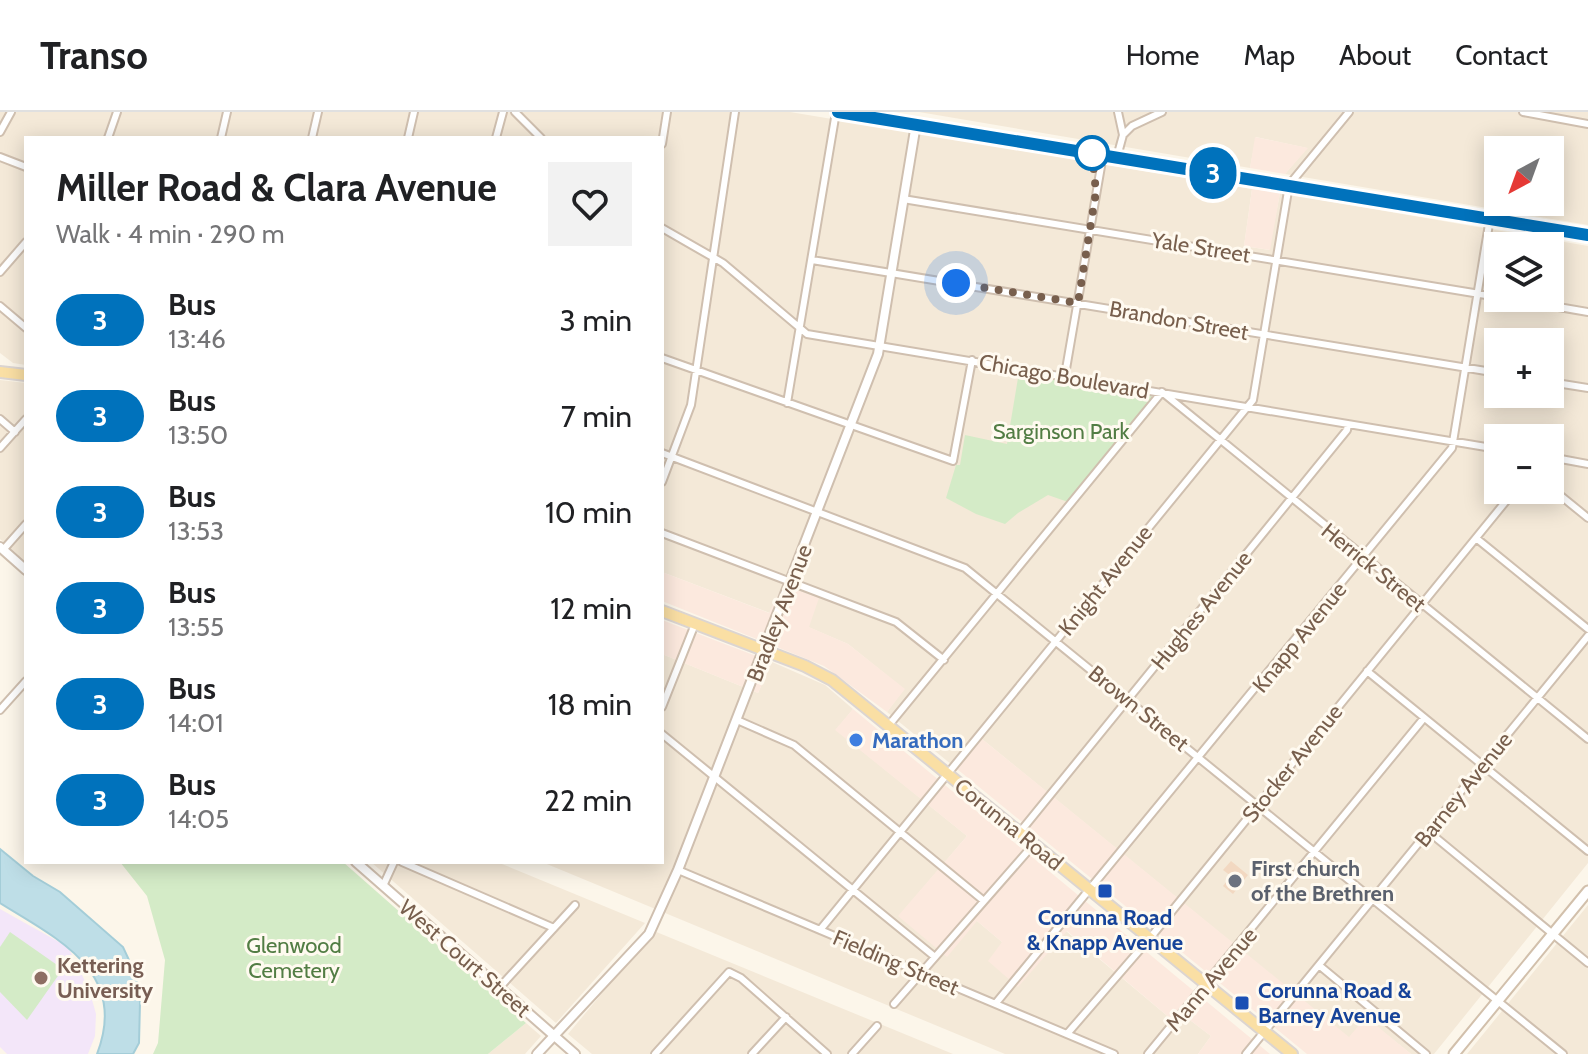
<!DOCTYPE html>
<html lang="en">
<head>
<meta charset="utf-8">
<style>
	body { margin:0; font-family:Cabin,sans-serif; background:#f2f2f2; color:#202124; height:100vh; display:flex; flex-direction:column; font-size:30px; white-space:nowrap }
	* { box-sizing:border-box; margin:0 }
	p { font-size:26px; color:#757577 }
	.icon { flex:none; width:44px; height:44px; fill:none; stroke:currentColor; stroke-width:2; stroke-linecap:round; stroke-linejoin:round }
	.map { position:relative; flex:1; overflow:hidden }
	.sheet { position:absolute; left:24px; top:24px; width:640px; height:728px; display:flex; flex-direction:column; background:#fff; border-radius:0px; box-shadow:0 4px 20px #0003 }
	.sheet>* { flex:none }
	.badge { padding:0 16px; border-radius:26px; font-size:28px; line-height:52px }
	.needle { width:52px; rotate:221deg }
	.buttons { position:absolute; left:1484px; top:24px; display:grid; gap:16px }
	.buttons a { display:grid; place-items:center; width:80px; height:80px; border-radius:0px; background:#fff; box-shadow:0 4px 20px #0003; font-size:40px }
	.you { position:absolute; width:40px; height:40px; margin:-20px; border:6px solid #fff; border-radius:50%; background:#1a73e8; box-shadow:0 0 0 12px #1a73e833 }
	.map>.badge { position:absolute; translate:-50% -50%; box-shadow:0 0 0 4px #fff }
	.round { display:grid; place-items:center; flex:none; width:84px; height:84px; border-radius:0px; background:#f2f2f2 }
	.headline { display:flex; align-items:center; justify-content:space-between; height:136px; padding:0 32px }
	h1 { font-size:38px; font-weight:800; line-height:60px }
	ul { padding:0; list-style:none }
	li { display:flex; align-items:center; gap:24px; height:96px; padding:0 32px }
	li div { flex:1 }
	li b { display:block; font-size:30px }
	li em { font-style:normal }
	li .badge { min-width:88px; font-weight:700; text-align:center }
	header { display:flex; align-items:center; gap:48px; box-sizing:border-box; height:112px; padding:0 40px; background:#fff; border-bottom:2px solid #e0e0e0 }
	header strong { font-size:38px }
	nav { display:flex; gap:44px; margin-inline-start:auto; font-size:28px }
	.map>svg:first-child { display:block }
</style>
</head>
<body>
<header>
<strong>Transo</strong>
<nav><a>Home</a><a>Map</a><a>About</a><a>Contact</a></nav>
</header>
<div class="map">
<svg width="1588" height="942" viewBox="0 0 1588 942">
	<rect width="100%" height="100%" fill="#fcf6ea"/>
	<path fill="#f4e9d8" fill-rule="evenodd" d="M0,0H790L1252,77L1244,134L1269,138L1280,81L1588,134V751L1434,942H1411L1366,906L1349,926L982,627L957,657L887,600L904,577L848,532L808,515L818,486L770,501L662,460V26H26V253L13,251L0,241ZM1498,134H1550V186H1498ZM1498,230H1550V282H1498ZM1498,326H1550V378H1498Z
		M919,0H1588V113L1285,62L1307,36L1256,25L1250,56ZM1498,38H1550V90H1498Z
		M0,268L26,271V450L0,427Z
		M662,542L758,581L772,550L825,573L853,597L836,618L967,724L899,804L977,809L1002,830L1066,819L1171,907L1178,899L1211,924L1198,942H1005L542,750H662Z
		M371,750H497L645,811L556,911Z
		M1588,793V942H1467Z
		M654,819L953,942H592L568,922Z
		M526,911L541,924L525,942H488Z"/>
	<path fill="#fce9de" d="M1255,25L1308,36L1285,62L1250,56Z
		M1252,77L1280,81L1270,138L1244,134Z
		M662,460L769,501L783,473L819,486L809,515L848,532L905,577L887,600L824,554L662,489Z
		M662,508L772,550L758,581L662,542Z
		M853,597L1270,942H1198L1211,924L1178,899L1171,907L1067,819L1018,875L988,849L1002,830L977,809L947,845L898,804L967,724L835,618Z
		M982,627L1349,925L1366,905L1411,942H1307L957,657Z"/>
	<path fill="#f3e6f9" d="M0,797L68,835L89,877L96,902L95,924L88,942H7L0,935Z"/>
	<path fill="#d4ebc7" d="M1019,260L1149,282L1152,285L1068,390L1048,383L1018,401L1005,412L976,402L946,386L956,353H960L965,323L1007,332Z
		M120,750H343L526,911L488,942H153L158,931L165,848L147,784Z
		M10,820L60,855V861L27,908L0,880V835Z"/>
	<path fill="#bedee7" stroke="#a4cdd8" stroke-width="2" d="M0,737L33,764L60,780L123,835L136,863L140,890L139,931L133,942H97C129,860 58,827 0,791Z"/>
	<path fill="#f2d8c1" d="M1231,749L1248,763L1233,782L1223,774L1231,764L1223,758Z"/>
	<g fill="none" stroke-linecap="round" stroke-linejoin="round">
		<defs>
			<path id="minor" d="M515,0L541,26
				M1523,0L1588,12
				M0,20L11,0
				M1123,23L1132,14L1162,0
				M108,26L117,0
				M221,26L227,0
				M312,26L318,0
				M408,26L414,0
				M496,26L503,0
				M662,32L667,0
				M0,45L26,55
				M1117,45L1123,23L1118,0
				M903,87L1498,185
				M662,116L723,151L807,222L1498,337
				M812,148L1498,261
				M0,160L26,130
				M1506,186L1588,200
				M0,194L26,216
				M662,246L953,349L972,248
				M1065,263L1103,43
				M1550,270L1588,276
				M787,291L836,0
				M0,307L15,320
				M0,336L26,307
				M662,341L965,456L1563,942
				M1550,345L1588,352
				M662,370L691,293L735,0
				M1550,375L1588,406
				M662,421L896,510L944,548
				M1476,426L1588,517
				M3,438L26,412
				M1367,559L1588,739
				M662,595L695,512
				M0,598L26,569
				M737,608L794,633L984,789
				M889,613L1162,280L1588,627
				M662,622L935,845
				M1020,720L1347,318L1348,312
				M1429,720L1588,851
				M402,750L554,816
				M678,758L1114,942
				M383,774L394,750
				M820,818L1253,288L1289,73L1349,0
				M1320,854L1426,942
				M499,876L575,793
				M996,891L1452,336L1490,106
				M894,892L1034,732
				M1067,922L1150,826L1515,378
				M655,942L729,860L741,866L827,942
				M752,942L786,905
				M852,942L877,914
				M1148,942L1424,606
				M1246,942L1588,524"/>
			<path id="tertiary" d="M0,435L26,458
				M356,750L575,942
				M537,942L649,822L678,758L878,242L916,12"/>
			<path id="secondary" d="M838,0L1588,123
				M1454,942L1588,779"/>
			<path id="primary" d="M0,260L26,263
				M662,499L805,554L832,568L1292,942"/>
		</defs>
		<use href="#minor" stroke="#cfbfaf" stroke-width="10"/>
		<use href="#tertiary" stroke="#cfbfaf" stroke-width="12"/>
		<use href="#secondary" stroke="#d2c0ac" stroke-width="13"/>
		<use href="#primary" stroke="#dcd5d1" stroke-width="14"/>
		<use href="#minor" stroke="#fff" stroke-width="6"/>
		<use href="#tertiary" stroke="#fff" stroke-width="8"/>
		<use href="#secondary" stroke="#fff" stroke-width="9"/>
		<use href="#primary" stroke="#fadfa4" stroke-width="10"/>
	</g>
	<g fill="none" stroke-linecap="round" stroke-linejoin="round">
		<defs>
			<path id="line" d="M838,0L1588,123"/>
		</defs>
		<use href="#line" stroke="#fff" stroke-width="18"/>
		<use href="#line" stroke="#0072bc" stroke-width="12"/>
		<path stroke="#785f4d" stroke-width="8" stroke-dasharray="0 14.4" d="M956,171L1078,191L1096,80L1092,41"/>
	</g>
	<circle fill="#fff" stroke="#0072bc" stroke-width="4" cx="1092" cy="41" r="16"/>
	<circle fill="#3f7fe0" stroke="#fffaf0" stroke-width="3" cx="856" cy="628" r="8"/>
	<circle fill="#6b7280" stroke="#fffaf0" stroke-width="3" cx="1235" cy="769" r="8"/>
	<g fill="#1a4fb4" stroke="#fffaf0" stroke-width="3">
		<rect x="1097" y="771" width="16" height="16" rx="4"/>
		<rect x="1234" y="883" width="16" height="16" rx="4"/>
	</g>
	<circle fill="#8d6e63" stroke="#fffaf0" stroke-width="3" cx="41" cy="866" r="8"/>
	<g text-anchor="middle" stroke-width="6" stroke-linejoin="round" paint-order="stroke">
		<g font-size="22" fill="#785f4d" stroke="#fffaf0">
			<text transform="translate(1201 135) rotate(9)" y="8">Yale Street</text>
			<text transform="translate(1179 208) rotate(10)" y="8">Brandon Street</text>
			<text transform="translate(1064 264) rotate(10)" y="8">Chicago Boulevard</text>
			<text transform="translate(1374 455) rotate(39)" y="8">Herrick Street</text>
			<text transform="translate(1105 468) rotate(-51)" y="8">Knight Avenue</text>
			<text transform="translate(1201 498) rotate(-51)" y="8">Hughes Avenue</text>
			<text transform="translate(779 501) rotate(-69)" y="8">Bradley Avenue</text>
			<text transform="translate(1299 525) rotate(-51)" y="8">Knapp Avenue</text>
			<text transform="translate(1139 596) rotate(39)" y="8">Brown Street</text>
			<text transform="translate(1292 651) rotate(-51)" y="8">Stocker Avenue</text>
			<text transform="translate(1463 677) rotate(-51)" y="8">Barney Avenue</text>
			<text transform="translate(1009 712) rotate(39)" y="8">Corunna Road</text>
			<text transform="translate(465 846) rotate(41)" y="8">West Court Street</text>
			<text transform="translate(896 850) rotate(23)" y="8">Fielding Street</text>
			<text transform="translate(1211 867) rotate(-50)" y="8">Mann Avenue</text>
		</g>
		<g font-size="22" fill="#527d44" stroke="#fffaf0">
			<text x="1061" y="327">Sarginson Park</text>
			<text x="294" y="841">Glenwood<tspan x="294" dy="25">Cemetery</tspan></text>
		</g>
		<g font-size="22" font-weight="bold" fill="#366cbe" stroke="#fffaf0" text-anchor="start">
			<text x="872" y="636">Marathon</text>
		</g>
		<g font-size="22" font-weight="bold" fill="#5b616d" stroke="#fffaf0" text-anchor="start">
			<text x="1251" y="764">First church<tspan x="1251" dy="25">of the Brethren</tspan></text>
		</g>
		<g font-size="22" font-weight="bold" fill="#164399" stroke="#fffaf0">
			<text x="1105" y="813">Corunna Road<tspan x="1105" dy="25">&amp; Knapp Avenue</tspan></text>
			<text x="1258" y="886" text-anchor="start">Corunna Road &amp;<tspan x="1258" dy="25">Barney Avenue</tspan></text>
		</g>
		<g font-size="22" font-weight="bold" fill="#785e54" stroke="#fffaf0" text-anchor="start">
			<text x="57" y="861">Kettering<tspan x="57" dy="25">University</tspan></text>
		</g>
	</g>
</svg>
<div class="buttons">
<a><svg class="needle" viewBox="-14 -14 28 28"><path d="M0-13l5 13h-10z" fill="#e53935"/><path d="M0 13l5-13h-10z" fill="#757577"/></svg></a>
<a><svg class="icon" aria-label="layers" viewBox="0 0 24 24"><path d="M12 4l9 5-9 5-9-5zM3 14l9 5 9-5"/></svg></a>
<a>+</a>
<a>−</a>
</div>
<div class="you" style="left:956px;top:171px"></div>
<b class="badge" style="left:1213px;top:61px;background:#0072bc;color:#fff">3</b>
<section class="sheet">
<div class="headline"><div><h1>Miller Road &amp; Clara Avenue</h1><p>Walk · 4 min · 290 m</p></div><a class="round"><svg class="icon" aria-label="heart" viewBox="0 0 24 24"><path d="M12 20l-8-8c-3-5 5-10 8-4 3-6 11-1 8 4z"/></svg></a></div>
<ul>
<li><span class="badge" style="background:#0072bc;color:#fff">3</span><div><b>Bus</b><p>13:46</p></div><em>3 min</em></li>
<li><span class="badge" style="background:#0072bc;color:#fff">3</span><div><b>Bus</b><p>13:50</p></div><em>7 min</em></li>
<li><span class="badge" style="background:#0072bc;color:#fff">3</span><div><b>Bus</b><p>13:53</p></div><em>10 min</em></li>
<li><span class="badge" style="background:#0072bc;color:#fff">3</span><div><b>Bus</b><p>13:55</p></div><em>12 min</em></li>
<li><span class="badge" style="background:#0072bc;color:#fff">3</span><div><b>Bus</b><p>14:01</p></div><em>18 min</em></li>
<li><span class="badge" style="background:#0072bc;color:#fff">3</span><div><b>Bus</b><p>14:05</p></div><em>22 min</em></li>
</ul>
</section>
</div>
</body>
</html>
